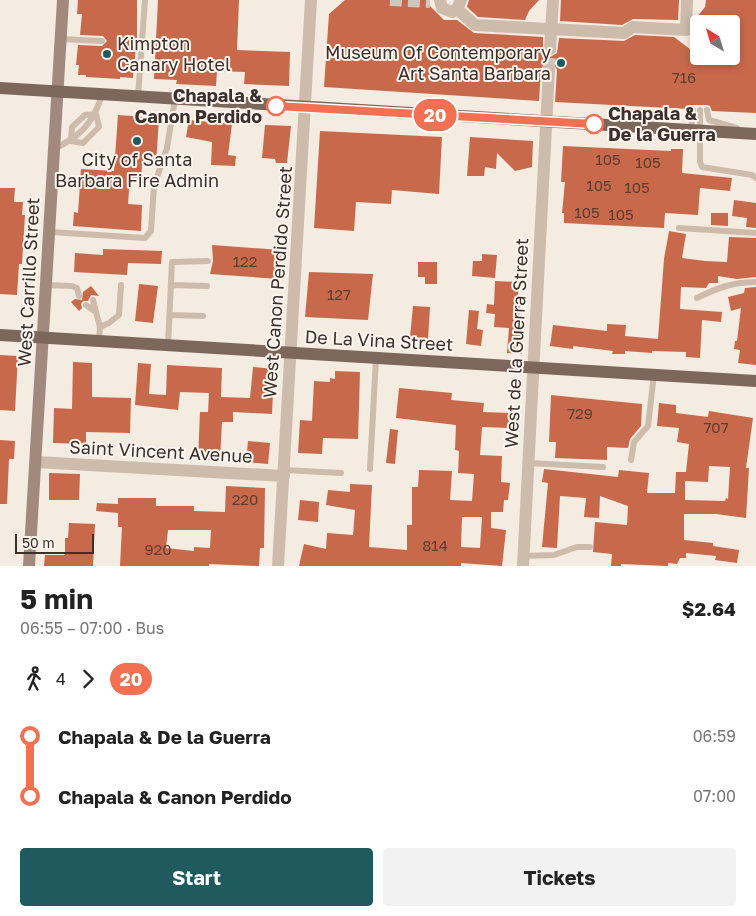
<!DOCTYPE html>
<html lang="en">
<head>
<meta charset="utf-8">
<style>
	body { margin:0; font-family:"Golos Text",sans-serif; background:#f2f2f2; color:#222; height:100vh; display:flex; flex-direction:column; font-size:19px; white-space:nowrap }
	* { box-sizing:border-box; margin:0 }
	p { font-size:16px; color:#767676 }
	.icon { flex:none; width:28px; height:28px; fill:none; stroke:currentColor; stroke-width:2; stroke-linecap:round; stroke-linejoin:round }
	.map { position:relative; height:566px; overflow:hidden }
	.details { display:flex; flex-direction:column; background:#fff; flex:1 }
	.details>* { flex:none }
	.badge { padding:0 10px; border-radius:16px; font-size:18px; line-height:32px }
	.needle { width:32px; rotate:322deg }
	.controls { position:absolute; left:690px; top:15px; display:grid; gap:10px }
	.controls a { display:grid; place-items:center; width:50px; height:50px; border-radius:5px; background:#fff; box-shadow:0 2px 8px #0003; font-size:25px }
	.scale { position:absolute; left:15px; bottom:12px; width:79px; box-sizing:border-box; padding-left:5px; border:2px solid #3b302b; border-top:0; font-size:14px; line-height:18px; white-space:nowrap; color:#3b302b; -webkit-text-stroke:4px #fbf5ee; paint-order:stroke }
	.map>.badge { position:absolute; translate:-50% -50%; box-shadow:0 0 0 2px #fff }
	.legs { display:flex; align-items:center; gap:8px; height:55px; padding:0 20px; font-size:16px }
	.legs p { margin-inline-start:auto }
	.overview { display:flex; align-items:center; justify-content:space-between; height:85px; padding:0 20px }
	h1 { font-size:28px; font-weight:700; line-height:38px }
	.action { display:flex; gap:10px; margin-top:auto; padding:10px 20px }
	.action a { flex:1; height:58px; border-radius:5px; background:#1f5a5e; color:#fff; font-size:20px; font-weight:700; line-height:58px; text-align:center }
	.action a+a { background:#f2f2f2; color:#222 }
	ul { padding:0 20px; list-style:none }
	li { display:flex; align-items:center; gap:18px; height:60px; font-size:19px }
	li i { display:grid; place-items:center; width:8px; height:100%; margin:0 6px; background:currentColor }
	li i::after { content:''; width:12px; height:12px; margin:-6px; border:4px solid; border-radius:50%; background:#fff }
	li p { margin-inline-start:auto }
	li:first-child i { background:linear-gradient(#0000 50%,currentColor 0) }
	li:last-child i { background:linear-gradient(currentColor 50%,#0000 0) }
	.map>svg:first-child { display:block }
</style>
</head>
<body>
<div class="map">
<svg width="756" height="566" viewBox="0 0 756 566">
	<rect width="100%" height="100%" fill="#f4ebe1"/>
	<path fill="#c8694b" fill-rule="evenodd" d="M78,0H137V36L133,78L120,77V79L86,77V75H78L79,65H76L78,45L102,46L107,41L103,36L80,35L82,14H77Z
		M158,0H239L237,50L290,52L289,86L244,84L245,72L217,71L216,86L176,84L177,80L154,79Z
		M345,0H430L429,5L444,20H457L474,33L543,37V52L550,57L557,53L559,38L624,41L635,35L674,37L699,56H731V24H694V21L705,7L706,0H756V113L712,111L710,106L707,105H691L688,109L555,102L557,70L554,64L550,62L545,63L541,69L539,101L324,87L329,14Z
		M469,0H539L529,11L525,20L478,17L467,7Z
		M561,0H679L678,20L633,19L622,25L560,21Z
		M118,115L159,118L156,164L142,165L141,179L130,178L128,204L142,205L141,231L73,226L74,212L78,213L81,169L114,171Z
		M189,120L232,124L228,155L236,156L235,166L211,165L212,142L186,137Z
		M265,125L291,126L287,163H276L275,159L262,158Z
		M320,131L442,137L439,194L392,190L391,204L356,202L354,231L314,228Z
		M470,137L533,141L532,167L515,171L497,153L496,169L485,167L484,176H467Z
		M563,146L671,151V149H683L682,173L732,178L730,191L700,188L698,215L665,213L664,228L564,223V213H562L565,182H561Z
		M0,188H15L14,202H23L22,215H25L22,264H19L17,295L0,294Z
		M734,200L756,203V228L746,227L747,218L732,216Z
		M711,213H728V226L711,225Z
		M669,231L686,234L682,258L705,261L727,262L729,237L756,238V277L737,279L718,276V283H709L706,288L681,287L680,309L722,312L721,322L702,320L700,358L686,357V352L652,351V353L625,351V354H612L613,351L573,346V349L550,346L553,325L607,331V324L626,325L625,336L658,339L664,259Z
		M212,245L281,250L279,279L210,274L213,261Z
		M103,249L162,251L161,264L128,263L127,275L74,272L75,253L103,255Z
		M482,254L497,255L495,278L472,276L473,261H482Z
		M418,262H437V284H425V277H418Z
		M309,272L373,274L368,320L305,317Z
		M495,281L519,282L517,306H520L518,329H523L522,354L507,353L509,328L494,327L495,314L486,313L487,304L494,305Z
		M139,284L158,286L153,323L135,321Z
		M91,286L99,296L91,295L88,301H83L81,304L82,308L79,311L71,302L75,299L82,300L83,292Z
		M756,287V365L738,363L740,350L734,349L735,341H737L741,308L731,311L728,297L744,293L745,288Z
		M413,306L430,307L428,339L410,337Z
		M469,310L479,311L477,329L483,330L481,346L466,344Z
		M0,355L18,356L15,411L0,410Z
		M73,362L92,363V397L131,398L130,433L86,432V444L53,443L54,408L72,409Z
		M138,363L151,364L149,394L166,395L167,365L222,368L221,397L250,398L253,367L274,369L272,414L233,412V422H222L220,460H198L200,412H208L209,393L180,392L178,410L135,405Z
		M335,371L360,372L358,439L323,438L322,454L298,453L300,420L312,421L314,381L330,382V378L335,379Z
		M399,388L452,393L451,400L484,403L483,412L513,413V428L482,427L480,455L502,456L501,482L510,483L508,500H504L503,512H491V528L506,530L502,566L461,563V566H299L304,544L326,549L327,533L353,535L355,510L326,505L328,490L350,492V484L372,485L369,547L407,550V525H412V487H418L419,470L452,471L450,500L472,501L474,474L458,473L459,451L455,450L456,425L396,418ZM462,517H482L480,548L461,547Z
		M551,395L642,404L641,426L630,439L628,448L607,447V460L555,458L556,442H549Z
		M659,403L676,405V413L708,417L709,411L753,418L746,468H749L746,518L716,514H684V540L713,543V546L739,550L737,563L715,560L716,556L686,553V558H680L677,564L668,563V566L621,564V566H611L612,554L593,552L595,522L627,525L628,506L600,496L599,518L584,517L586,498L560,496L557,548L542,547L548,483L542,482L544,469L618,477L619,470L649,473L647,493H675L676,472H686L689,444L677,442L679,428L657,426ZM709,466L730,467L728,499L726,498L725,501L685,500V481L708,482Z
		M390,429L398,430L395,464L386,463Z
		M0,440L15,441L14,459H9L7,504H0Z
		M248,441L270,443L268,464L246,462Z
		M49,473L80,474L79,500H49Z
		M226,486L265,488L264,548H260L259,566L209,564V566H120L122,527H118V513L96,511L97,503L118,504V498H156V506H194V511L225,512ZM168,530H211L210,548L194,547V551L166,548Z
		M300,500L319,502L318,522L298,520Z
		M69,523L95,524L93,566H44L45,555H65V538H68Z"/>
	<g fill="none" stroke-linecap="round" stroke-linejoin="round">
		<path stroke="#cfc6bd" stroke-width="12" stroke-dasharray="12 6" stroke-linecap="butt" d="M390,0L430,2
			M549,70L550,49"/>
		<path stroke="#cdbbac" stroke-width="6" d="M61,39L102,41
			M138,97L145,0
			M700,110V162L702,167L752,175L756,178
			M707,110L709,120L737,128
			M96,114L99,127L83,143L71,141L72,127L85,115Z
			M691,130L693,110
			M54,149C81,136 93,123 102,95
			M679,228L756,233
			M50,232L145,238L151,231L154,186L167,148L175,99
			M46,285L72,286L77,288L79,296
			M171,285L207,286
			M697,298C717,288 733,282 756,282
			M93,300L96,312
			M86,305L96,312L100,327L99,341
			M170,315L203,316
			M100,327L109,323L119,315L121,285
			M168,345L172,262L208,261
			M631,460L634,442L648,426L654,374
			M528,463L603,467
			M370,469L376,358
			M284,470L341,473
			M523,556L554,555L577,547H590"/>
		<path stroke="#cdbbac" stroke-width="12" d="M440,0L442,8L452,12L457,9L461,0
			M457,9L475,25L624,33L633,27L686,30L687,0
			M550,49L553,0
			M36,462L284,476
			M278,566L311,0
			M523,566L549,70"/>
		<path stroke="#a18a7d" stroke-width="12" d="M29,566L63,0"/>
		<path stroke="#7d675c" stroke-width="12" d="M0,88L756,134
			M0,335L756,381"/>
	</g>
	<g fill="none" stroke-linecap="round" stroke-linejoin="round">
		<defs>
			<path id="line-1" d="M276,106L594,124"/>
		</defs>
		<use href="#line-1" stroke="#fff" stroke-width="11"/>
		<use href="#line-1" stroke="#f37053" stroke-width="8"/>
	</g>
	<g fill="#1f5a5e" stroke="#fbf5ee" stroke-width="2">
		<circle cx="107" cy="54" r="5"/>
		<circle cx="561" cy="63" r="5"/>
		<circle cx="137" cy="141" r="5"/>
	</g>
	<g fill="#fff" stroke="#f37053" stroke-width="2.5">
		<circle cx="276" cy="106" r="9"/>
		<circle cx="594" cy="124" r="9"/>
	</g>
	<g text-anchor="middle" stroke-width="4" stroke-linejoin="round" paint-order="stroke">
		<g font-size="15" fill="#5e3e33">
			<text x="684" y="83">716</text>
			<text x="608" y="165">105</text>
			<text x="648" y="168">105</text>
			<text x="599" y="191">105</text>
			<text x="637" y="193">105</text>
			<text x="587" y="218">105</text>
			<text x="621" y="220">105</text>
			<text x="245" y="267">122</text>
			<text x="339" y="300">127</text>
			<text x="580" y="419">729</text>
			<text x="716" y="433">707</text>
			<text x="245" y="505">220</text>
			<text x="435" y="551">814</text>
			<text x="158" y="555">920</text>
		</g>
		<g font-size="18" fill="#3b302b" stroke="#fbf5ee" text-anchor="start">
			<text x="117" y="50">Kimpton<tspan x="117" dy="21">Canary Hotel</tspan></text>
			<text x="551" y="59" text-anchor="end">Museum Of Contemporary<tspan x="551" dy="21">Art Santa Barbara</tspan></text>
			<text x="137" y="166" text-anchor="middle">City of Santa<tspan x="137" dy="21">Barbara Fire Admin</tspan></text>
		</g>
		<g font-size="18" font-weight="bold" fill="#3b302b" stroke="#fbf5ee" text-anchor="end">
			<text x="262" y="102">Chapala &amp;<tspan x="262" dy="21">Canon Perdido</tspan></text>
			<text x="608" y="120" text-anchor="start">Chapala &amp;<tspan x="608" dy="21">De la Guerra</tspan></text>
		</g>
		<g font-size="18" fill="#3b302b" stroke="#fbf5ee">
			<text transform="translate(29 282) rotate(-87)" y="6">West Carrillo Street</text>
			<text transform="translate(278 282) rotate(-86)" y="6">West Canon Perdido Street</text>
			<text transform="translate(379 341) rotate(3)" y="6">De La Vina Street</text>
			<text transform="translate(517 343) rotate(-87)" y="6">West de la Guerra Street</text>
			<text transform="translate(161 452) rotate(3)" y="6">Saint Vincent Avenue</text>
		</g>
	</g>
</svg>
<div class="controls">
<a><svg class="needle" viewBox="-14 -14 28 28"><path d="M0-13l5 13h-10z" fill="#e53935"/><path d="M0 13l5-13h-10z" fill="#767676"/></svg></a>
</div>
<div class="scale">50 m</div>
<b class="badge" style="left:435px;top:115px;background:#f37053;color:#fff">20</b>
</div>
<section class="details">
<div class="overview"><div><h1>5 min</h1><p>06:55 – 07:00 · Bus</p></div><b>$2.64</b></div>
<div class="legs"><svg class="icon" aria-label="walk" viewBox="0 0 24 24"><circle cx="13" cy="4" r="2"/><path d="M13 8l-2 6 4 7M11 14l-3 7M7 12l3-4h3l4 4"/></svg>4<svg class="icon" aria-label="forward" viewBox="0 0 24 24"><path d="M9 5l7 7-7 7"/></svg><b class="badge" style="background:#f37053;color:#fff">20</b></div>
<ul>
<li><i style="color:#f37053"></i><b>Chapala &amp; De la Guerra</b><p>06:59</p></li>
<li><i style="color:#f37053"></i><b>Chapala &amp; Canon Perdido</b><p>07:00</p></li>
</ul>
<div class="action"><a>Start</a><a>Tickets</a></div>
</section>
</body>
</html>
